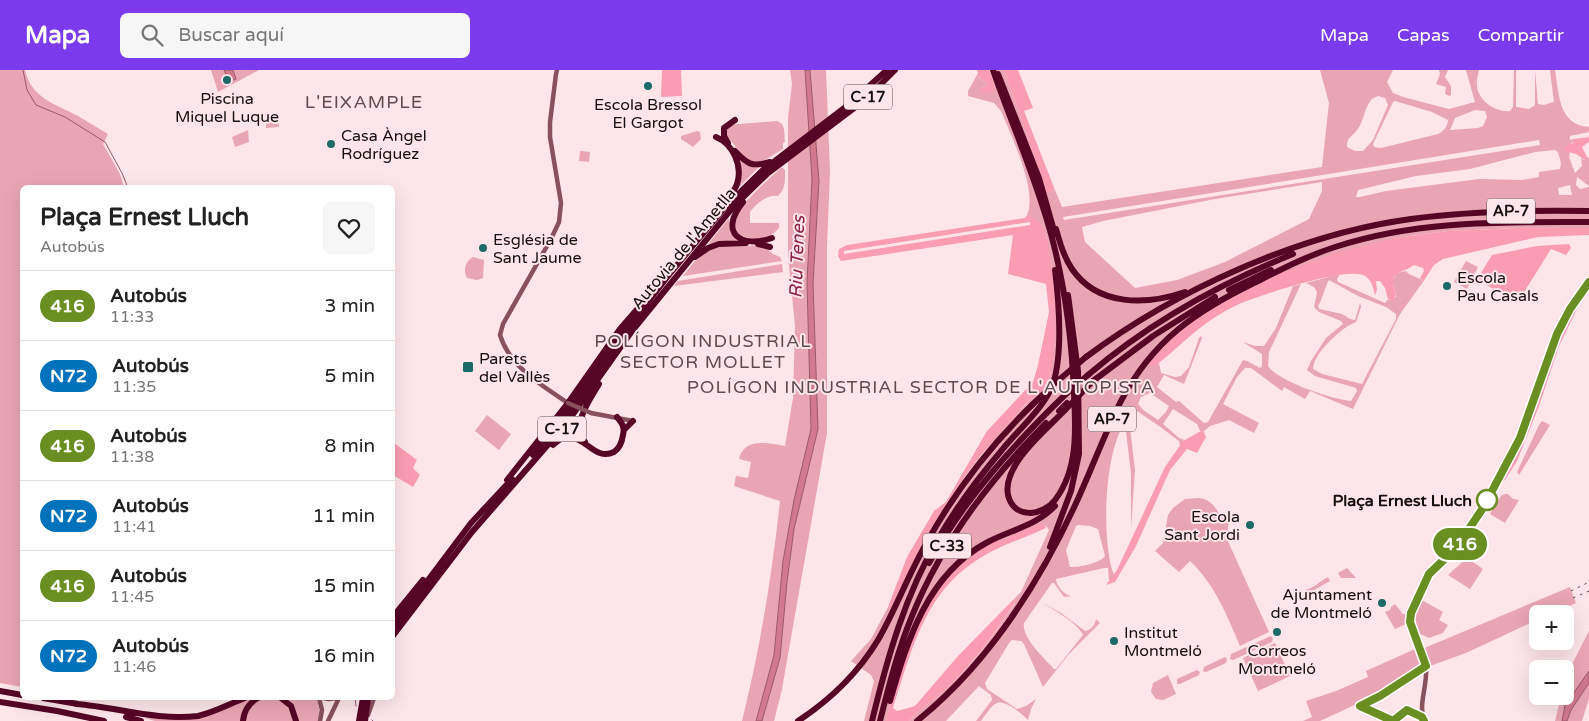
<!DOCTYPE html>
<html lang="es">
<head>
<meta charset="utf-8">
<style>
	body { margin:0; font-family:"Varela Round",sans-serif; background:#f6f6f6; color:#222; height:100vh; display:flex; flex-direction:column; font-size:19px; white-space:nowrap }
	* { box-sizing:border-box; margin:0 }
	p { font-size:16px; color:#767676 }
	.icon { flex:none; width:28px; height:28px; fill:none; stroke:currentColor; stroke-width:2; stroke-linecap:round; stroke-linejoin:round }
	.map { position:relative; flex:1; overflow:hidden }
	.drawer { position:absolute; left:20px; top:115px; width:375px; height:515px; display:flex; flex-direction:column; background:#fff; border-radius:8px; box-shadow:0 5px 20px #0002 }
	.drawer>* { flex:none }
	.badge { padding:0 10px; border-radius:16px; font-size:18px; line-height:32px }
	.buttons { position:absolute; left:1529px; top:535px; display:grid; gap:10px }
	.buttons a { display:grid; place-items:center; width:45px; height:45px; border-radius:8px; background:#fff; box-shadow:0 5px 20px #0002; font-size:25px }
	.map>.badge { position:absolute; translate:-50% -50%; box-shadow:0 0 0 2px #fff }
	.round { display:grid; place-items:center; flex:none; width:52px; height:52px; border-radius:8px; background:#f6f6f6 }
	.head { display:flex; align-items:center; justify-content:space-between; height:85px; padding:0 20px }
	h1 { font-size:24px; font-weight:800; line-height:38px }
	ul { padding:0; list-style:none }
	li { display:flex; align-items:center; gap:15px; height:70px; padding:0 20px; border-top:1px solid #e0e0e0 }
	li div { flex:1 }
	li b { display:block; font-size:19px }
	li em { font-style:normal }
	li .badge { min-width:55px; font-weight:700; text-align:center }
	header { display:flex; align-items:center; gap:30px; box-sizing:border-box; height:70px; padding:0 25px; background:#7c3aed; color:#fff }
	header strong { font-size:24px }
	nav { display:flex; gap:28px; margin-inline-start:auto; font-size:18px }
	.search { width:350px; height:45px; background:#f6f6f6; display:flex; align-items:center; gap:12px; box-sizing:border-box; padding:0 18px; border-radius:8px; color:#767676; font-size:19px }
	.map>svg:first-child { display:block }
</style>
</head>
<body>
<header>
<strong>Mapa</strong>
<div class="search"><svg class="icon" aria-label="search" viewBox="0 0 24 24"><circle cx="10" cy="10" r="6"/><path d="M15 15l6 6"/></svg>Buscar aquí</div>
<nav><a>Mapa</a><a>Capas</a><a>Compartir</a></nav>
</header>
<div class="map">
<svg width="1589" height="651" viewBox="0 0 1589 651">
	<rect width="100%" height="100%" fill="#fde5ea"/>
	<path fill="#e9a5b3" fill-rule="evenodd" d="M0,0H25C32,29 54,33 78,46C88,52 98,58 108,64L103,74L120,104L124,117L22,118V617L0,613Z
		M211,0H259L218,22Z
		M790,0H805L812,109L807,213L811,359L794,430L783,491L774,585L756,651H742C760,579 772,505 780,431L734,416L736,406L748,408L751,392L739,389C744,367 768,373 785,376L793,328L795,256L788,185V48L792,14Z
		M810,0H826L830,101L827,177V363L782,619L774,651H762L780,588L787,512L794,459L818,359L813,213L819,111Z
		M989,0H1004L1047,122L1055,120L1062,137L1322,97L1329,33L1320,0H1393L1387,12L1393,23L1403,27L1449,39L1475,32L1466,0H1479C1478,5 1476,11 1477,16C1478,31 1497,43 1510,41L1513,37L1514,0H1516V37L1529,39L1535,35V0L1538,34L1544,35L1554,32L1550,0H1555C1559,23 1558,55 1589,57V62L1570,66V70L1574,69V71L1564,79L1570,83L1569,87L1575,103L1582,96L1581,88L1584,90L1587,87L1589,88V116L1577,107L1576,115L1580,119L1589,117V158H1518L1448,161L1396,168L1207,241L1155,296L1159,293L1161,303L1175,307L1181,306L1189,297L1199,268L1201,266L1202,268L1184,314L1164,305L1157,317L1176,332L1179,331L1204,353L1208,352L1243,290L1247,291L1260,298L1262,296V284L1243,272L1255,276H1264L1276,258L1293,216L1301,214L1269,282L1268,296C1277,311 1333,330 1351,331L1357,321L1356,318L1315,306L1307,300L1311,291L1326,268L1343,254L1341,251L1319,242L1314,237L1317,222L1314,217L1306,213L1340,204L1337,209L1338,212L1385,233L1388,229L1389,230L1396,227V223L1392,211L1397,203L1406,201C1410,207 1419,206 1423,212L1400,244L1353,339L1310,321L1305,329L1284,317L1282,321L1251,298H1245L1237,307L1223,334L1259,353L1254,363L1229,350L1210,356L1204,361H1200L1197,354L1173,339L1163,354L1179,368L1184,370L1180,376L1179,371L1159,356L1137,341L1131,340L1129,349L1135,400L1131,458V404L1125,353C1104,382 1101,472 1114,505L1109,511L1108,498H1104L1056,509C1056,515 1064,525 1071,526L1064,527L1054,513H1052L1024,553C1021,567 1045,589 1054,599H1056L1083,565C1077,552 1055,541 1043,533L1061,543L1085,561C1091,560 1095,556 1096,549L1100,553L1068,585L1043,617L1024,574L1021,571L1012,570L1009,573L985,613L987,619L1017,639L1026,636L1036,629L1031,639L1028,650C1022,644 1006,630 997,633C991,635 985,646 981,651H976L992,630L991,625L979,616L946,651H909C921,638 937,628 950,615C976,591 996,562 1015,533L1014,529L1021,522L1049,460L1045,455L988,474L950,503L918,553L891,632L886,651H864L874,611L871,605L851,591L871,569L888,537L891,536L910,493L948,431L994,369L1032,328L1042,323L1050,306L1055,249L1054,212L1046,165L1038,151L1027,145C1038,121 1011,65 1001,41L994,33L968,26V21L977,5L987,14L986,16L980,19L986,23L995,17ZM1378,26L1385,28L1388,35L1373,70L1363,81H1355L1347,77C1346,68 1353,66 1357,60C1363,53 1364,41 1369,33L1372,29ZM1395,31L1432,42L1448,50C1448,56 1443,62 1438,64L1381,78L1374,77L1373,74L1393,32ZM1475,40L1485,41L1487,47L1483,56L1478,58L1450,60L1455,48ZM1539,70L1540,75L1064,150L1063,147ZM1555,80L1558,82L1561,93L1560,99L1539,102V107L1522,110L1479,109L1386,121L1360,127H1356L1358,120L1416,106L1470,99L1535,82ZM1322,112V121L1309,149L1225,192L1177,210L1135,218L1085,172L1082,157L1103,151L1215,129ZM1570,115L1572,125H1559L1558,118ZM1329,210L1358,226L1386,237L1396,244V249L1362,314L1322,304L1313,299C1314,284 1334,266 1345,258C1348,255 1353,254 1356,252L1361,237L1360,233L1355,250L1350,249L1342,244L1319,239L1318,236C1323,228 1324,219 1329,210ZM1150,323L1169,336L1166,342L1158,350L1143,340L1138,334L1141,327ZM1078,455L1090,456L1098,459L1105,486C1099,494 1080,497 1070,497L1066,480L1076,456Z
		M1439,0H1448L1445,7L1451,16V25L1449,26L1445,24L1446,17L1436,14L1440,4Z
		M278,49L279,57L266,58V50Z
		M777,51C786,54 784,63 785,72L783,73V79L760,93L747,90L726,65L728,55Z
		M248,60L249,72L235,77L232,67Z
		M697,61L700,62L701,69L693,77L681,69V66Z
		M580,81L590,82L589,92L579,91Z
		M738,87L760,96L738,118Z
		M782,97L785,100C785,110 786,118 778,126C767,124 756,134 750,142V153H779V158C767,172 753,171 737,164L734,148C746,129 765,112 782,97Z
		M729,148L730,162L741,172L708,174Z
		M728,175L764,176L773,184L780,187L782,191L683,206L694,192L709,180Z
		M473,187L484,190L483,208L477,210L467,208C463,200 465,192 473,187Z
		M1466,191L1478,197L1467,219L1454,212Z
		M782,194L783,202L674,216L678,211Z
		M487,345L511,364L499,380L475,361Z
		M1542,351L1550,355L1519,405L1517,402L1539,355Z
		M1505,424H1508L1513,429L1519,430L1505,453L1490,444L1501,426Z
		M1199,428C1210,429 1216,437 1220,446L1230,448L1226,467L1269,562L1240,576C1227,545 1215,515 1190,491L1179,502L1155,481L1163,473L1168,445L1173,438L1185,429Z
		M1467,488L1483,499L1470,519L1448,505Z
		M1347,498L1356,508H1341L1338,503Z
		M1328,507L1330,511L1307,524L1305,520C1313,519 1320,511 1328,507Z
		M1570,517L1576,533L1552,544H1538L1537,550L1466,583L1430,596L1422,579Z
		M1420,529L1443,542L1439,550L1448,555L1443,563L1429,568L1418,563L1414,544Z
		M1395,534L1403,544H1407L1408,553L1395,559L1385,542L1390,540L1391,537Z
		M1589,561V601L1565,635L1562,651H1555L1561,626H1565L1567,604Z
		M1271,566L1273,569L1272,572L1233,590L1230,589L1231,584Z
		M1275,573L1290,606L1258,621L1243,588Z
		M1415,579L1421,594L1378,624L1320,651H1303L1312,647L1306,631L1336,621L1368,607L1366,601Z
		M1225,587L1227,589L1226,593L1206,602L1203,601L1204,597Z
		M1197,600L1200,602L1199,605L1180,614H1177V609Z
		M1168,605L1176,624L1163,630L1156,629L1151,622L1153,613Z
		M1589,613V629L1582,651H1567L1571,640Z
		M248,628H254L241,651H155L144,648C160,649 176,651 192,648C211,645 230,636 248,628Z
		M264,628C284,627 287,633 293,651H245C247,641 253,630 264,628Z
		M284,628H317L320,644L319,651H298Z"/>
	<path fill="#fa9db2" fill-rule="evenodd" d="M662,0H681L682,26L661,27Z
		M977,0H989L995,17L993,22L985,23L979,21L980,19L986,16L987,14L977,5L978,3Z
		M1004,0H1018L1033,38L1024,41L1055,120L1047,123Z
		M1589,67V72L1582,77L1587,87L1585,90L1576,84L1564,81L1565,76L1573,73L1574,69Z
		M1027,145C1032,147 1036,149 1040,153C1047,162 1048,175 1050,186C1057,227 1059,280 1046,320C1042,324 1037,324 1033,328C1024,334 1017,345 1009,353C959,406 921,470 891,537H888L907,487L934,441L946,432L987,361L1033,312L1038,295L1049,242L1046,214L1008,204L1013,165L841,191L838,186L839,179L847,175L1025,148ZM1030,152V155L844,184V181Z
		M1518,158H1589V165L1538,167L1443,189L1434,195L1423,212L1420,208L1424,201L1423,198L1414,195C1400,205 1387,201 1396,223L1394,231L1388,229L1385,218L1380,211H1376L1377,220L1375,225C1373,218 1372,210 1365,206C1350,196 1274,221 1255,228C1242,232 1228,239 1217,246C1194,260 1176,280 1155,296H1149V294L1166,273L1207,241L1279,204L1336,183L1396,168L1448,161Z
		M1569,174L1571,178L1566,185L1551,179L1518,232L1475,209L1478,208L1492,185L1537,176Z
		M1589,213V221L1580,233L1559,276L1539,336L1517,391L1505,410L1496,417L1520,372L1561,261L1571,241Z
		M1203,360L1206,367L1197,383L1187,379L1170,400L1136,476L1115,512L1106,515L1117,500L1165,397L1183,371Z
		M394,373L417,390L413,398L420,405L413,417L393,405L392,375Z
		M1044,454L1046,458C1027,467 1005,474 987,484C925,518 913,577 893,638L897,641L915,636L958,586L1014,529L1015,532C996,562 976,590 950,615C937,628 921,638 909,651H886C902,589 926,505 987,474C994,471 1002,470 1009,467C1018,463 1028,459 1037,455Z"/>
	<path fill="#d2798e" stroke="#9a5968" d="M224,0H233L236,9L229,12Z
		M805,0H810L819,111L813,213L818,359L794,459L787,512L780,588L762,651H756L774,585L783,491L794,430L811,359L807,213L812,109Z
		M1589,601V613L1571,640L1567,651H1562L1565,635Z"/>
	<g fill="none" stroke-linecap="round" stroke-linejoin="round">
		<path stroke="#9a5968" stroke-width="1" d="M23,0L27,20L36,35L65,47L105,72L122,103L128,118
			M355,628L356,636
			M372,650L373,651"/>
		<path stroke="#89515e" stroke-width="4.5" d="M557,0L556,4L550,52V67L561,133L559,152L551,169L503,254L500,265C510,297 541,315 568,333
			M591,343L633,351
			M1429,504L1456,478L1483,438L1520,367L1557,264L1570,239L1589,212
			M319,628L322,640L320,651
			M323,628L329,629L337,628
			M368,645L374,628
			M328,651L339,628
			M1424,651C1418,633 1428,615 1426,596"/>
		<path stroke="#560525" stroke-width="6" d="M993,0C1012,55 1036,108 1051,164C1065,216 1072,270 1074,324C1076,360 1078,400 1055,430C1043,446 1014,450 1008,425C1002,395 1046,360 1065,340
			M998,4L1039,108L1055,164
			M716,67C733,74 743,96 737,114C735,120 730,125 727,132
			M728,73L724,66V58L735,50
			M735,81C748,95 752,97 770,92
			M743,132C718,163 741,179 772,168
			M1056,159C1060,173 1064,187 1072,199C1098,237 1147,235 1185,222
			M758,174L770,177
			M695,187L708,178L719,174L746,173
			M1229,220L1271,200
			M1086,287C1176,220 1299,164 1411,149C1470,141 1529,140 1589,141
			M1088,305C1149,253 1219,214 1293,184
			M1093,311L1153,266L1215,227
			M1059,341L1067,333
			M624,360L633,351
			M585,372C571,355 589,331 599,314
			M553,375C558,370 563,366 570,367C586,368 596,391 614,382C620,378 622,372 623,365C625,357 622,353 617,347
			M533,385L561,352L619,269L672,201L724,138L763,100L847,36L887,0
			M507,410L568,333L620,259L647,228
			M1050,477L1071,421L1079,384L1078,301L1068,225
			M929,493C965,428 1014,374 1067,323
			M392,548L423,510
			M392,558L471,453L512,409
			M392,567L472,462L566,354L632,261L733,137L768,103L866,29L895,0
			M0,621L22,625
			M43,628L78,634
			M281,628L291,636L296,651
			M890,631C907,571 927,505 986,473C1010,460 1036,456 1055,436
			M0,632L57,641L104,651
			M76,634C117,637 156,651 198,646C215,642 229,634 245,628
			M126,647L141,651
			M243,651C244,641 249,633 258,628
			M359,651L363,628
			M365,651L368,628
			M798,651C830,630 858,603 878,570C896,539 908,505 926,474C953,424 991,375 1032,335
			M872,651C887,589 905,525 938,469C956,438 978,408 1002,380C1017,361 1045,337 1053,314C1063,283 1059,233 1055,200
			M880,651C889,615 898,580 912,546C942,472 990,409 1046,353
			M917,651C989,593 1039,514 1077,431C1092,398 1105,363 1121,331C1153,270 1196,241 1256,212C1282,199 1307,186 1335,177C1417,150 1504,152 1589,152"/>
		<path stroke="#5c4f51" stroke-width="1" stroke-dasharray="2.5 5" stroke-linecap="butt" d="M1571,521L1589,512
			M1573,528L1589,521"/>
		<path stroke="#89515e" stroke-width="4.5" d="M568,333L591,343"/>
		<path stroke="#560525" stroke-width="6" d="M1067,323L1088,305
			M1032,335L1054,314L1086,287
			M1065,340L1093,311"/>
	</g>
	<g fill="none" stroke-linecap="round" stroke-linejoin="round">
		<defs>
			<path id="line" d="M1424,651L1422,647L1407,640L1393,651L1360,636L1380,626L1426,596L1410,552L1411,543L1429,504L1456,478L1483,438L1520,368L1557,264L1570,239L1589,212"/>
		</defs>
		<use href="#line" stroke="#fff" stroke-width="11"/>
		<use href="#line" stroke="#6b8e23" stroke-width="8"/>
	</g>
	<g fill="#1c6966" stroke="#fde5ea" stroke-width="2">
		<circle cx="227" cy="10" r="5"/>
		<circle cx="648" cy="16" r="5"/>
		<circle cx="331" cy="74" r="5"/>
		<circle cx="483" cy="178" r="5"/>
		<circle cx="1447" cy="216" r="5"/>
		<rect x="462" y="291" width="12" height="12" rx="2.5"/>
		<circle cx="1250" cy="455" r="5"/>
		<circle cx="1382" cy="533" r="5"/>
		<circle cx="1277" cy="562" r="5"/>
		<circle cx="1114" cy="571" r="5"/>
	</g>
	<circle fill="#fff" stroke="#6b8e23" stroke-width="2.5" cx="1487" cy="430" r="10"/>
	<g text-anchor="middle" stroke-width="4" stroke-linejoin="round" paint-order="stroke">
		<g fill="#fde5ea" stroke="#5c4e51" stroke-width="1">
			<rect x="844" y="14.5" width="48" height="25" rx="4"/>
			<rect x="1487" y="128.5" width="48" height="25" rx="4"/>
			<rect x="1088" y="336.5" width="48" height="25" rx="4"/>
			<rect x="538" y="346.5" width="48" height="25" rx="4"/>
			<rect x="923" y="463.5" width="48" height="25" rx="4"/>
		</g>
		<g font-size="15" font-weight="bold" fill="#170e10">
			<text x="868" y="32">C-17</text>
			<text x="1511" y="146">AP-7</text>
			<text x="1112" y="354">AP-7</text>
			<text x="562" y="364">C-17</text>
			<text x="947" y="481">C-33</text>
		</g>
		<g font-size="16" fill="#170e10" stroke="#fde5ea" text-anchor="start">
			<text x="227" y="34" text-anchor="middle">Piscina<tspan x="227" dy="18">Miquel Luque</tspan></text>
			<text x="648" y="40" text-anchor="middle">Escola Bressol<tspan x="648" dy="18">El Gargot</tspan></text>
			<text x="341" y="71">Casa Àngel<tspan x="341" dy="18">Rodríguez</tspan></text>
			<text x="493" y="175">Església de<tspan x="493" dy="18">Sant Jaume</tspan></text>
			<text x="1457" y="213">Escola<tspan x="1457" dy="18">Pau Casals</tspan></text>
			<text x="479" y="294">Parets<tspan x="479" dy="18">del Vallès</tspan></text>
			<text x="1240" y="452" text-anchor="end">Escola<tspan x="1240" dy="18">Sant Jordi</tspan></text>
			<text x="1372" y="530" text-anchor="end">Ajuntament<tspan x="1372" dy="18">de Montmeló</tspan></text>
			<text x="1124" y="568">Institut<tspan x="1124" dy="18">Montmeló</tspan></text>
			<text x="1277" y="586" text-anchor="middle">Correos<tspan x="1277" dy="18">Montmeló</tspan></text>
		</g>
		<g font-size="16" fill="#170e10" stroke="#fde5ea">
			<text transform="translate(683 178) rotate(-50)" y="6">Autovia de l'Ametlla</text>
		</g>
		<g font-size="16" font-weight="bold" fill="#170e10" stroke="#fde5ea" text-anchor="end">
			<text x="1472" y="436">Plaça Ernest Lluch</text>
		</g>
		<g font-size="18" letter-spacing="1" fill="#624b4f" stroke="#fde5ea">
			<text x="364" y="38">L'EIXAMPLE</text>
			<text x="703" y="277">POLÍGON INDUSTRIAL<tspan x="703" dy="21">SECTOR MOLLET</tspan></text>
			<text x="921" y="323">POLÍGON INDUSTRIAL SECTOR DE L'AUTOPISTA</text>
		</g>
		<g font-size="18" font-style="italic" fill="#8c2245" stroke="#fde5ea">
			<text transform="translate(797 187) rotate(-88)" y="6">Riu Tenes</text>
		</g>
	</g>
</svg>
<div class="buttons">
<a>+</a>
<a>−</a>
</div>
<b class="badge" style="left:1460px;top:474px;background:#6b8e23;color:#fff">416</b>
<section class="drawer">
<div class="head"><div><h1>Plaça Ernest Lluch</h1><p>Autobús</p></div><a class="round"><svg class="icon" aria-label="heart" viewBox="0 0 24 24"><path d="M12 20l-8-8c-3-5 5-10 8-4 3-6 11-1 8 4z"/></svg></a></div>
<ul>
<li><span class="badge" style="background:#6b8e23;color:#fff">416</span><div><b>Autobús</b><p>11:33</p></div><em>3 min</em></li>
<li><span class="badge" style="background:#0072bc;color:#fff">N72</span><div><b>Autobús</b><p>11:35</p></div><em>5 min</em></li>
<li><span class="badge" style="background:#6b8e23;color:#fff">416</span><div><b>Autobús</b><p>11:38</p></div><em>8 min</em></li>
<li><span class="badge" style="background:#0072bc;color:#fff">N72</span><div><b>Autobús</b><p>11:41</p></div><em>11 min</em></li>
<li><span class="badge" style="background:#6b8e23;color:#fff">416</span><div><b>Autobús</b><p>11:45</p></div><em>15 min</em></li>
<li><span class="badge" style="background:#0072bc;color:#fff">N72</span><div><b>Autobús</b><p>11:46</p></div><em>16 min</em></li>
</ul>
</section>
</div>
</body>
</html>
